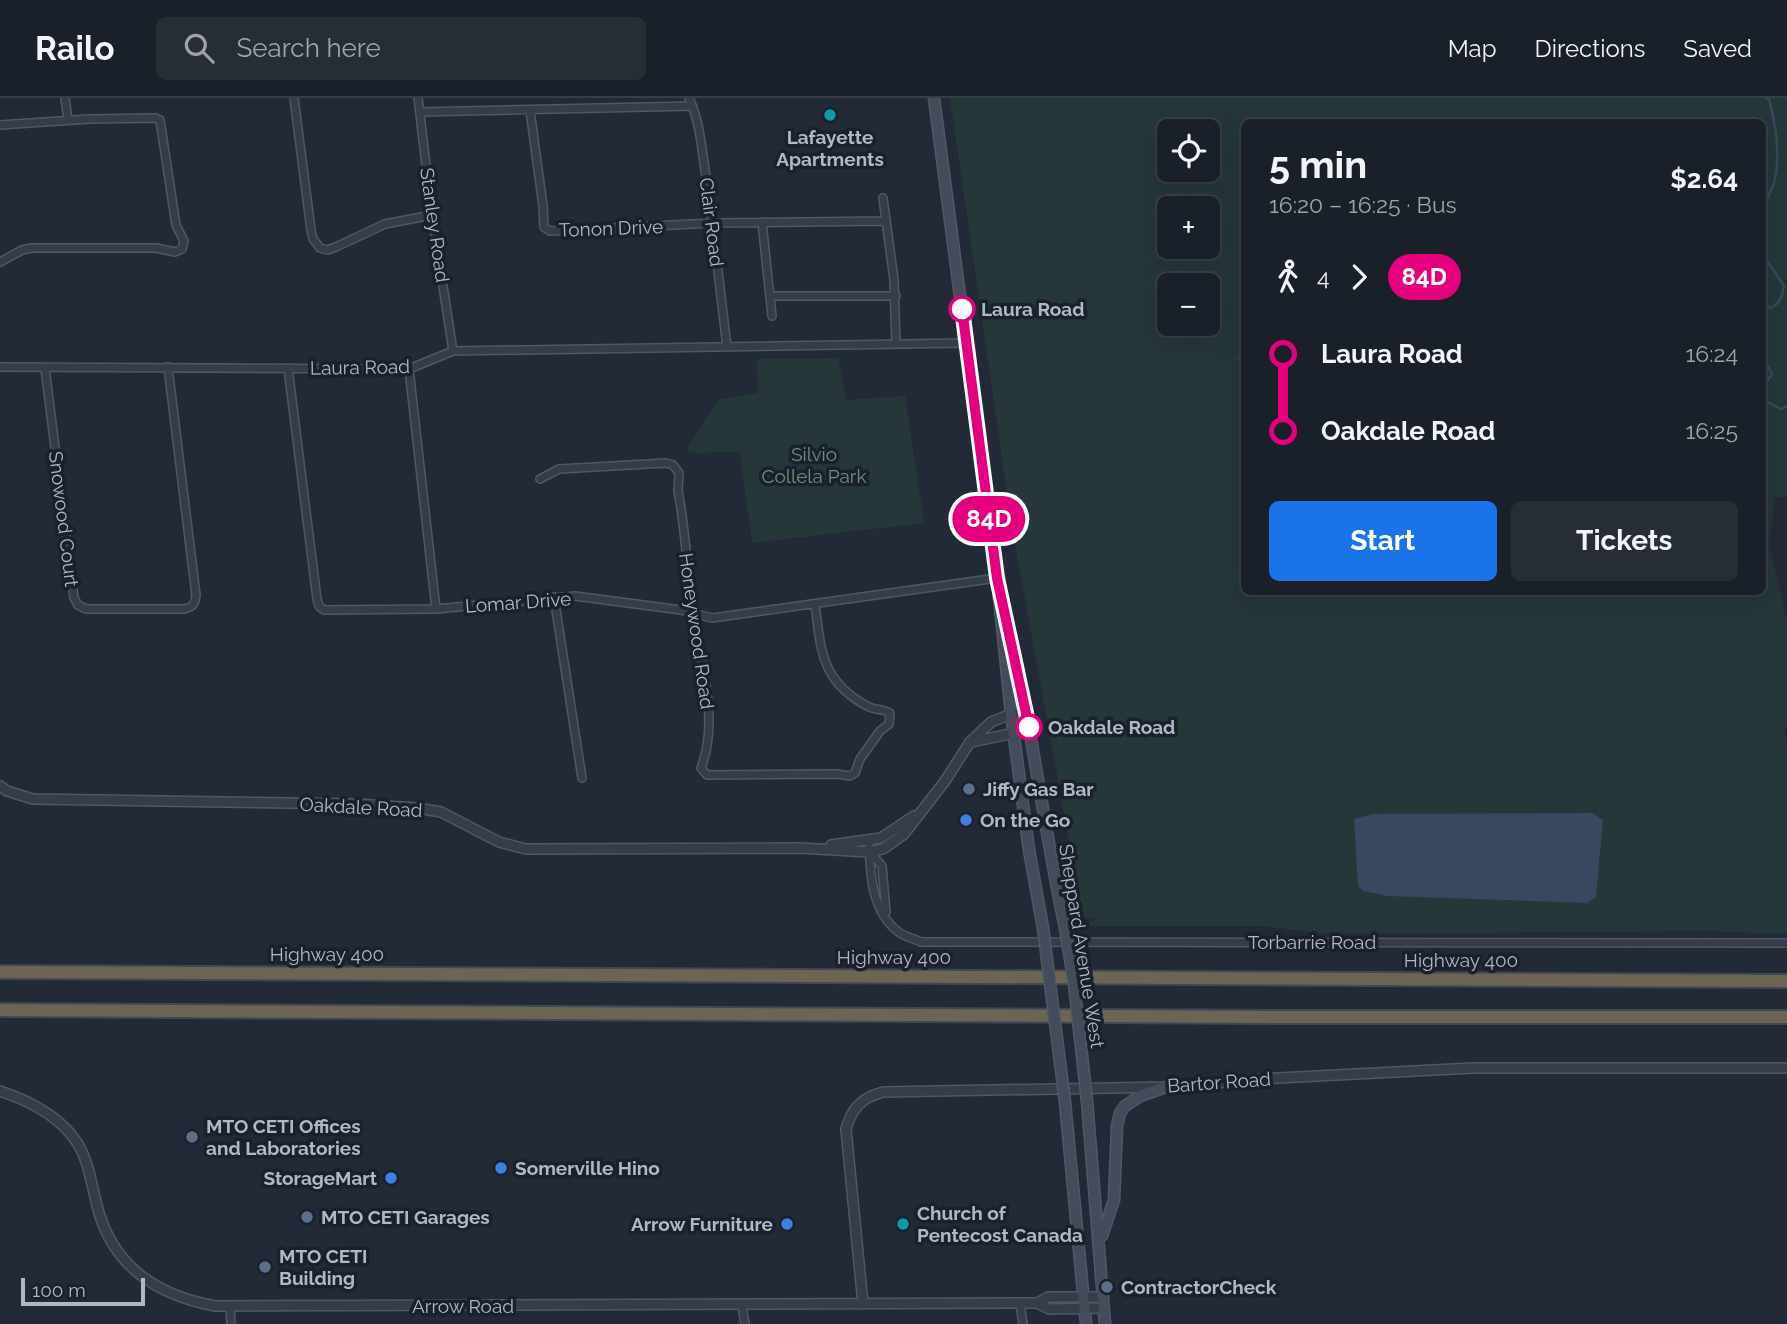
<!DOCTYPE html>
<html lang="en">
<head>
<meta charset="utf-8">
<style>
	body { margin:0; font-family:Raleway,sans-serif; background:#272d35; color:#f1f3f6; height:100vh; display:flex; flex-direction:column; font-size:26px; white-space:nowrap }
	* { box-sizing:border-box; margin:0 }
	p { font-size:23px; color:#9fa3a8 }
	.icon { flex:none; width:38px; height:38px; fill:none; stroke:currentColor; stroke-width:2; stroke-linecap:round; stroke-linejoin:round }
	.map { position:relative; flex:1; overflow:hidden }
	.details { position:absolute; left:1241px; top:21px; width:525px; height:476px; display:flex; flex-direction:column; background:#1a2029; border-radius:10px; box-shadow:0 7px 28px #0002,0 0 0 2px #383e46 }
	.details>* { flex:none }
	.badge { padding:0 14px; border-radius:23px; font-size:24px; line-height:46px }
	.buttons { position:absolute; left:1157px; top:21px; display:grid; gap:14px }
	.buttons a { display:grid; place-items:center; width:63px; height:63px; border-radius:10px; background:#1a2029; box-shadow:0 7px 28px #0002,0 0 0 2px #383e46; font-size:35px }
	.scale { position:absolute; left:21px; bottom:18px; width:124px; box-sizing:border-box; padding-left:7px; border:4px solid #b1b7c4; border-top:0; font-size:19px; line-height:24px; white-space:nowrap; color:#b1b7c4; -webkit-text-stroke:5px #1b212c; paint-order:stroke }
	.map>.badge { position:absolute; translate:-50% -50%; box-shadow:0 0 0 4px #fff }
	.legs { display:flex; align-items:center; gap:10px; height:77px; padding:0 28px; font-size:23px }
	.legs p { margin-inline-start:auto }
	.summary { display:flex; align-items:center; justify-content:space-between; height:119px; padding:0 28px }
	h1 { font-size:38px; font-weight:700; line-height:52px }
	.primary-button { display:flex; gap:14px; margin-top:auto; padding:14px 28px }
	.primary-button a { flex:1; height:80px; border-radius:10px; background:#1a73e8; color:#fff; font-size:28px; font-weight:700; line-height:80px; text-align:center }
	.primary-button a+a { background:#272d35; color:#f1f3f6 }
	ul { padding:0 28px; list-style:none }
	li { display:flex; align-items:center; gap:24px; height:77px; font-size:26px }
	li i { display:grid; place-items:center; width:10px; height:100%; margin:0 9px; background:currentColor }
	li i::after { content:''; width:18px; height:18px; margin:-9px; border:5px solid; border-radius:50%; background:#1a2029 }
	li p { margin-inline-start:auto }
	li:first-child i { background:linear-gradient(#0000 50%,currentColor 0) }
	li:last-child i { background:linear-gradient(currentColor 50%,#0000 0) }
	header { display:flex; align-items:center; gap:42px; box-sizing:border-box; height:98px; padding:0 35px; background:#1a2029; border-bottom:2px solid #383e46 }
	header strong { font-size:33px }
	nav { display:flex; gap:38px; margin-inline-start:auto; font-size:24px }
	.search { width:490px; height:63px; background:#272d35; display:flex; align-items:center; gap:18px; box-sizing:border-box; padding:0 24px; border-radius:10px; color:#9fa3a8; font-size:26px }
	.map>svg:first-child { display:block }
</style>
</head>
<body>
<header>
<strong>Railo</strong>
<div class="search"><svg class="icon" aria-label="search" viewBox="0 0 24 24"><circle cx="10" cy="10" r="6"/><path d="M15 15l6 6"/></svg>Search here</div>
<nav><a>Map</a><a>Directions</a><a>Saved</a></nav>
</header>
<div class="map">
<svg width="1787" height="1226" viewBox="0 0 1787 1226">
	<rect width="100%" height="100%" fill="#232a37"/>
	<path fill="#263739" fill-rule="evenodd" d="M950,0H1787V398L1775,400L1769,447L1787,520V629L1785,632L1787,649V836L1706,833L1326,836L1265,828H1086L1096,820H1083L1012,429ZM1244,24H1762V494H1244ZM1169,33H1208V72H1169ZM1169,110H1208V149H1169ZM1169,187H1208V226H1169Z
		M838,260L846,302L905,298L924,425L752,445L740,354L691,355L686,351L719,301L758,295L757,261Z"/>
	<path fill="#394760" d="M1592,715L1603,722L1596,799L1587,805L1387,798L1363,793L1358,788L1354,721L1373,716Z"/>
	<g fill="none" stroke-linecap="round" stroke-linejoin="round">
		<path stroke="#394760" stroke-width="2.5" d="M1762,111C1766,102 1771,94 1774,85C1781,58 1776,27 1769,1L1766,0
			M1762,155L1784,188C1782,199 1781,204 1771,210L1762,205
			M1239,261H1244
			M1762,263L1768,268L1772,276L1762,291
			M1762,299L1764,302L1781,311L1787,309"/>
		<defs>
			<path id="minor" d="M65,0L68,22
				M294,0L311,132L313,141L320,150L328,152L338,148L385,126L432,117
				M418,0L432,117L453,253
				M689,0C700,23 702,53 706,79C714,135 720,192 727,249
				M530,12L543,108L544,129L550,133L713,125L886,123
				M420,14L692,8
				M0,27L89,21L155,20L160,22L176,127L184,143L182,151L175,154L156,150H32L22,152L0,164
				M883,100L894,182L896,246
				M762,124L772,218
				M770,198H896
				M0,269L409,271L453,253L966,245
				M45,270L74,500L78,507L86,511H184C193,509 195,506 196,497L168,269
				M288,270L317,501L319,508L324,512L436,511L575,498L681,512L712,520L997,480
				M409,271L436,511
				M540,381L559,371L666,365L673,367L679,375L678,393C686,433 687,475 693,516C700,565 720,621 701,670L707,677L836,676L850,678L855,675L860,661L880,633L889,626L890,615C883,611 876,612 869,609C821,584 821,553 815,506
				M554,499L582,680
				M869,743C870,775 871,815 900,835C906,839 915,841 921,844L1787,845
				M870,754L882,768L886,814
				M1020,1205L1023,1226
				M742,1208L745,1226
				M230,1209L231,1226"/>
			<path id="tertiary" d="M972,644L1014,635L1029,629
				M0,688L7,693L33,701L356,706L417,710L441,714L499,744L526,751L800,750L869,754L883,751L904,736L945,683L970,644L991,624L1011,616L1026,614
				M831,747L881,740L914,718
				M0,993C30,1003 61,1019 78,1046C91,1068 92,1094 100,1118C118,1173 161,1198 215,1208L1020,1205H1037L1048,1199H1103
				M1037,1205L1049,1211L1104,1210
				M863,1206L846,1031C852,1010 861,1000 883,994L1166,989L1278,980L1473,970H1787"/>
			<path id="secondary" d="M934,0L997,480L1011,616L1029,752L1043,830
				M1006,518C1031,621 1043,726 1065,830
				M1087,1003L1105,1226
				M1065,1004L1086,1226
				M1102,1138L1114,1102L1117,1028L1120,1015L1125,1008L1140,998L1166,989"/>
			<path id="motorway" d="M0,874L1787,883
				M0,912L1282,919H1787"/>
		</defs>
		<use href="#minor" stroke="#515763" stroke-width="10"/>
		<use href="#tertiary" stroke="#515763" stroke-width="12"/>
		<use href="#secondary" stroke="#515763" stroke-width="13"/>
		<use href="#motorway" stroke="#414753" stroke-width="16"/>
		<use href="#minor" stroke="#363c48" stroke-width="7"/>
		<use href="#tertiary" stroke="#363c48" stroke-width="9"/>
		<use href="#secondary" stroke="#444b5b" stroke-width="10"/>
		<use href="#motorway" stroke="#6d6554" stroke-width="12"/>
		<defs>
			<path id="secondary-bridge" d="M1043,830L1065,1004
				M1065,830L1074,886L1087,1003"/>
		</defs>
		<use href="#secondary-bridge" stroke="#515763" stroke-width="13" stroke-linecap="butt"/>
		<use href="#secondary-bridge" stroke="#444b5b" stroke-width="10"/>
	</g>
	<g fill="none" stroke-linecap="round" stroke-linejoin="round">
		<defs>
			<path id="line-1" d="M962,211L997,480L1029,629"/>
		</defs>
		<use href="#line-1" stroke="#fff" stroke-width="16"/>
		<use href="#line-1" stroke="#e6007e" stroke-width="10"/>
	</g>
	<g fill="#0f9aa8" stroke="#1b212c" stroke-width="2.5">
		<circle cx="830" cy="17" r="7"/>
		<circle cx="903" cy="1126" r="7"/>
	</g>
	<g fill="#fff" stroke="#e6007e" stroke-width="3.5">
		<circle cx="962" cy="211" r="12"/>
		<circle cx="1029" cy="629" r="12"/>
	</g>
	<g fill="#5c6f8a" stroke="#1b212c" stroke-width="2.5">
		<circle cx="969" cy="691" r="7"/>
		<circle cx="192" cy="1039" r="7"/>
		<circle cx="307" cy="1119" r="7"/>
		<circle cx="265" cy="1169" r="7"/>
		<circle cx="1107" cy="1189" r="7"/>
	</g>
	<g fill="#3f7fe0" stroke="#1b212c" stroke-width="2.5">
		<circle cx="966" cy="722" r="7"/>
		<circle cx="501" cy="1070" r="7"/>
		<circle cx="391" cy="1080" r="7"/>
		<circle cx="787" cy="1126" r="7"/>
	</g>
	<g text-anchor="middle" stroke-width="7" stroke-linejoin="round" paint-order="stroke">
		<g font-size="19" font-weight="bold" fill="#b1b7c4" stroke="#1b212c" text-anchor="start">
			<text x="830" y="46" text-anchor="middle">Lafayette<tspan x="830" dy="22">Apartments</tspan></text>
			<text x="983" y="698">Jiffy Gas Bar</text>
			<text x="980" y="729">On the Go</text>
			<text x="206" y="1035">MTO CETI Offices<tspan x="206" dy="22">and Laboratories</tspan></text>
			<text x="515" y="1077">Somerville Hino</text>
			<text x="377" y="1087" text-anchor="end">StorageMart</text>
			<text x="917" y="1122">Church of<tspan x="917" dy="22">Pentecost Canada</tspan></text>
			<text x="321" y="1126">MTO CETI Garages</text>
			<text x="773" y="1133" text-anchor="end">Arrow Furniture</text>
			<text x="279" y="1165">MTO CETI<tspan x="279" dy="22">Building</tspan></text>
			<text x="1121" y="1196">ContractorCheck</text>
		</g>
		<g font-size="19" fill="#b1b7c4" stroke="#1b212c">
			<text transform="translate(712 124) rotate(83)" y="7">Clair Road</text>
			<text transform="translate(435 127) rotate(82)" y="7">Stanley Road</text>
			<text transform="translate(611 130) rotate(-2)" y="7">Tonon Drive</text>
			<text transform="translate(360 269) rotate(-1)" y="7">Laura Road</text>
			<text transform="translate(64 421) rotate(83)" y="7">Snowood Court</text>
			<text transform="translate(518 504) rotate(-4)" y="7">Lomar Drive</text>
			<text transform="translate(697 533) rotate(82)" y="7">Honeywood Road</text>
			<text transform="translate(361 709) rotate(3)" y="7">Oakdale Road</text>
			<text x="1312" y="851">Torbarrie Road</text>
			<text transform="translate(1082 848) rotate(81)" y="7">Sheppard Avenue West</text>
			<text x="327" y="863">Highway 400</text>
			<text x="894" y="866">Highway 400</text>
			<text x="1461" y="869">Highway 400</text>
			<text transform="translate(1219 984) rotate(-4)" y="7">Bartor Road</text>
			<text x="463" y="1215">Arrow Road</text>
		</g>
		<g font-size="19" font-weight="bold" fill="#b1b7c4" stroke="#1b212c" text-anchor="start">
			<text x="981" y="218">Laura Road</text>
			<text x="1048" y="636">Oakdale Road</text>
		</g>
		<g font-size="19" fill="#6a9376" stroke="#1b212c">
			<text x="814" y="363">Silvio<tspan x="814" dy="22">Collela Park</tspan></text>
		</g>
	</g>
</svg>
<div class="buttons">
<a><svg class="icon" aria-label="locate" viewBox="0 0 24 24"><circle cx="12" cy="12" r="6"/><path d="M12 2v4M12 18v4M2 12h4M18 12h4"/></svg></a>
<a>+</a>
<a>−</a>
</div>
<div class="scale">100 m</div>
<b class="badge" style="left:989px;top:421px;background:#e6007e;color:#fff">84D</b>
<section class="details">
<div class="summary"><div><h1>5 min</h1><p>16:20 – 16:25 · Bus</p></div><b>$2.64</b></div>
<div class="legs"><svg class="icon" aria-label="walk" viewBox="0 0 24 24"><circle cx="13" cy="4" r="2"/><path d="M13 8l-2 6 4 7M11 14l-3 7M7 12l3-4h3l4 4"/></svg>4<svg class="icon" aria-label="forward" viewBox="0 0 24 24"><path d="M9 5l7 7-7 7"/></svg><b class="badge" style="background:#e6007e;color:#fff">84D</b></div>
<ul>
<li><i style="color:#e6007e"></i><b>Laura Road</b><p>16:24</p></li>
<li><i style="color:#e6007e"></i><b>Oakdale Road</b><p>16:25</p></li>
</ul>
<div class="primary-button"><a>Start</a><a>Tickets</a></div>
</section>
</div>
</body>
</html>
